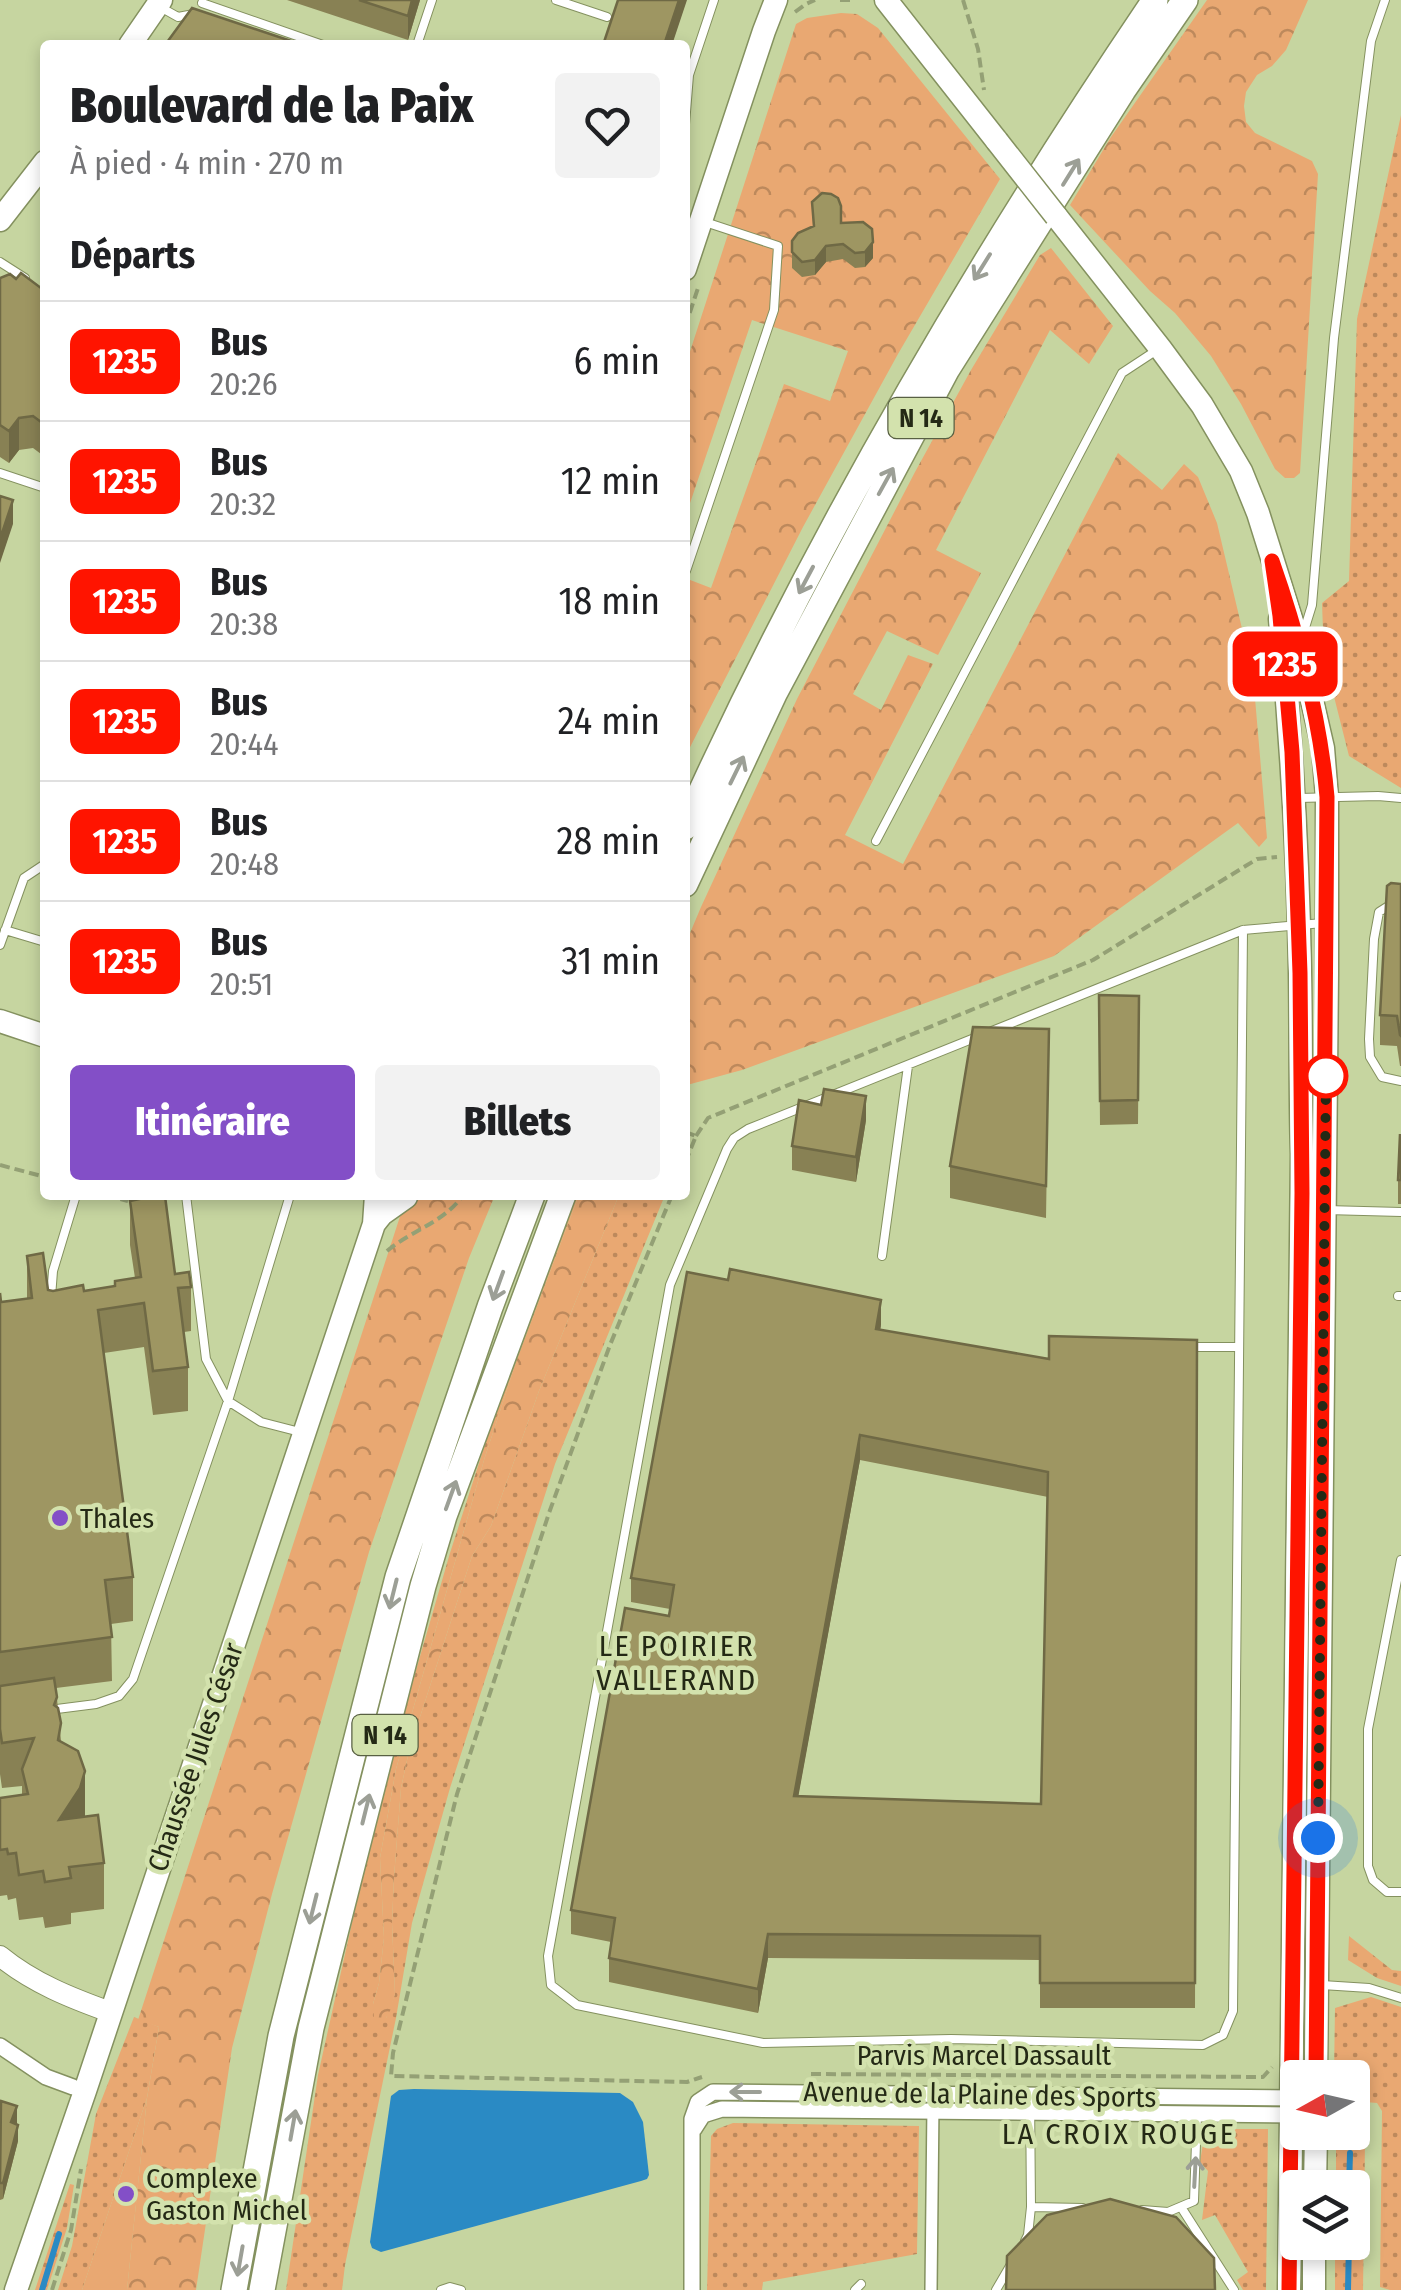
<!DOCTYPE html>
<html lang="fr">
<head>
<meta charset="utf-8">
<style>
	body { margin:0; font-family:"Fira Sans Condensed",sans-serif; background:#f2f2f2; color:#202124; height:100vh; display:flex; flex-direction:column; font-size:38px; white-space:nowrap }
	* { box-sizing:border-box; margin:0 }
	p { font-size:32px; color:#757577 }
	.icon { flex:none; width:55px; height:55px; fill:none; stroke:currentColor; stroke-width:2; stroke-linecap:round; stroke-linejoin:round }
	.map { position:relative; flex:1; overflow:hidden }
	.details { position:absolute; left:40px; top:40px; width:650px; height:1160px; display:flex; flex-direction:column; background:#fff; border-radius:10px; box-shadow:0 5px 15px #0003 }
	.details>* { flex:none }
	.badge { padding:0 20px; border-radius:15px; font-size:35px; line-height:65px }
	.needle { width:65px; rotate:262deg }
	.tools { position:absolute; left:1280px; top:2060px; display:grid; gap:20px }
	.tools a { display:grid; place-items:center; width:90px; height:90px; border-radius:10px; background:#fff; box-shadow:0 5px 15px #0003; font-size:50px }
	.you { position:absolute; width:50px; height:50px; margin:-25px; border:8px solid #fff; border-radius:50%; background:#1a73e8; box-shadow:0 0 0 15px #1a73e833 }
	.map>.badge { position:absolute; translate:-50% -50%; box-shadow:0 0 0 5px #fff }
	h2 { padding:0 30px; font-size:38px; line-height:90px }
	.round { display:grid; place-items:center; flex:none; width:105px; height:105px; border-radius:10px; background:#f2f2f2 }
	.head { display:flex; align-items:center; justify-content:space-between; height:170px; padding:0 30px }
	h1 { font-size:48px; font-weight:800; line-height:75px }
	.cta { display:flex; gap:20px; margin-top:auto; padding:20px 30px }
	.cta a { flex:1; height:115px; border-radius:10px; background:#834fc7; color:#fff; font-size:40px; font-weight:800; line-height:115px; text-align:center }
	.cta a+a { background:#f2f2f2; color:#202124 }
	ul { padding:0; list-style:none }
	li { display:flex; align-items:center; gap:30px; height:120px; padding:0 30px; border-top:2px solid #e0e0e0 }
	li div { flex:1 }
	li b { display:block; font-size:38px }
	li em { font-style:normal }
	li .badge { min-width:110px; font-weight:700; text-align:center }
	.map>svg:first-child { display:block }
</style>
</head>
<body>
<div class="map">
<svg width="1401" height="2290" viewBox="0 0 1401 2290">
	<defs>
		<pattern id="grass-dots" width="8" height="8" patternUnits="userSpaceOnUse" patternTransform="scale(2.5)"><rect width="8" height="8" fill="#e9a872"/><path d="M2 2h.1M6 6h.1" fill="none" stroke="#bd895c" stroke-width="1.8" stroke-linecap="round"/></pattern>
		<pattern id="forest-crowns" width="20" height="18" patternUnits="userSpaceOnUse" patternTransform="scale(2.5)"><rect width="20" height="18" fill="#e9a872"/><path d="M2 6a3 3 0 1 1 6 0M12 15a3 3 0 1 1 6 0" fill="none" stroke="#bd895c"/></pattern>
	</defs>
	<rect width="100%" height="100%" fill="#c6d5a0"/>
	<path fill="url(#grass-dots)" d="M1401,115V788L1349,756L1324,657L1322,603L1349,581L1357,319Z
		M573,1195H579L516,1362L484,1460L396,1769L380,1858L384,1938L379,1983L373,2004L386,2018L395,1994L392,1923L394,1877L401,1788L409,1751L472,1556L491,1526L539,1391L619,1195H665L555,1464L450,1788L412,1923L396,2018L345,2265L342,2290H286L318,2075L383,1784L450,1553L500,1398Z
		M1349,1936L1392,1970L1401,1971V1986L1377,1978L1348,1960Z
		M1371,1997L1401,2007V2290H1390L1380,2287L1382,2111L1377,2103L1353,2101L1352,2078L1334,2077L1335,2008Z
		M134,2017L159,2027L147,2098L82,2290H58L72,2246L96,2114Z
		M733,2123L919,2126L917,2254L763,2282L762,2290H707L711,2136L717,2129Z
		M1209,2129H1268L1266,2290H1243L1237,2280L1248,2272L1215,2215L1202,2220L1208,2171L1200,2162L1205,2131Z
		M1336,2136H1350L1351,2144H1365L1363,2290H1335V2243L1352,2242V2188L1336,2187Z
		M70,2184L74,2185L67,2228L47,2290H35Z"/>
	<path fill="url(#forest-crowns)" d="M1207,0H1308L1286,50L1272,66L1257,75L1246,92L1244,106L1246,122L1255,133L1312,161L1318,174L1300,473L1294,478H1285L1275,469L1241,404L1211,356L1175,313L1150,291L1070,205L1111,137Z
		M841,13L857,14L878,28L1000,179L898,354L803,527L685,757V578L711,588L784,384L830,401L848,351L752,320L685,518V367L796,24L807,18Z
		M1051,248L1113,326L1089,364L1050,330L936,550L981,573L938,655L887,631L853,694L881,710L908,655L933,664L845,835L903,864L1118,453L1162,490L1184,464L1198,477L1217,523L1253,675L1267,838L1259,847L1238,823L1054,956L742,1070L687,1085L685,1088V945L701,907L797,699L915,472L971,370L1040,255Z
		M407,1195H495L469,1258L369,1552L272,1894L232,2048L196,2290H127L147,2098L159,2027L138,2020Z
		M579,1195H619L539,1391L491,1526L472,1556L409,1751L401,1788L394,1877L392,1923L395,1994L390,2011L386,2018L379,2022L374,2019L373,2004L379,1983L384,1938L380,1858L396,1769L484,1460L516,1362Z"/>
	<path fill="#e9a872" d="M147,2098L127,2290H82Z"/>
	<path fill="#2a8ac4" d="M414,2089L620,2093L633,2102L643,2122L649,2175L647,2179L641,2181L381,2252L372,2248L370,2242L391,2096L399,2090Z"/>
	<g fill="none" stroke-linecap="round" stroke-linejoin="round">
		<path stroke="#2a8ac4" stroke-width="6" d="M1349,2188L1350,2153
			M42,2290L59,2234
			M1348,2290L1349,2242"/>
		<defs>
			<path id="service" d="M556,0L607,17
				M202,3L323,45
				M162,8L178,17L194,14
				M417,45L432,0
				M685,124L689,75L714,0
				M0,262L25,278
				M0,473L45,488
				M686,571L774,310L778,246L705,222
				M1303,634L1312,605L1334,338L1371,41L1385,0
				M1299,798L1378,796L1401,798
				M876,841L1122,373L1157,350
				M1401,898L1379,912L1374,939L1369,1039L1370,1057L1382,1077L1401,1081
				M5,930L45,942
				M1243,930L1233,2011L1223,2035L1203,2045L951,2039L763,2043L577,2005L551,1985L548,1956L670,1285L727,1149L734,1138L748,1129Z
				M1243,930L1323,923
				M0,945L24,878L45,864
				M186,1195L206,1359L228,1401L261,1422L300,1432
				M1326,1210L1401,1212
				M882,1256L908,1066
				M1398,1296H1401
				M51,1297L53,1271L76,1195
				M1188,1347H1239
				M1401,1560L1368,1729V1866L1373,1880L1387,1892H1401
				M49,1710L96,1704L119,1696L133,1679L228,1401L290,1195
				M1322,1985L1369,1988L1401,1998
				M1030,2094L1031,2207L1083,2208
				M1181,2207L1234,2290
				M1142,2210L1168,2212L1194,2201L1197,2114
				M1025,2241L1028,2235L1031,2207
				M441,2290L450,2287L461,2290
				M855,2290L861,2284
				M996,2290L1010,2266"/>
			<path id="pedestrian" d="M931,2290L933,2104"/>
			<path id="minor" d="M0,2046L46,2077L73,2087
				M694,2129L703,2115L722,2109L1297,2115
				M692,2290V2119L698,2102L713,2092L1298,2098"/>
			<path id="tertiary" d="M0,1956C33,1983 71,1998 110,2012"/>
			<path id="secondary" d="M886,0L997,141
				M130,45L161,0
				M1056,216L1160,348L1202,405L1241,471L1258,513L1299,644L1323,748L1327,797V974L1316,2078
				M0,220L45,162
				M685,269L764,31L776,0
				M1280,619C1291,736 1298,853 1300,971C1301,1032 1300,1093 1302,1154L1289,2290
				M0,1021L45,1036
				M374,1224L382,1214L406,1197
				M1315,2188L1316,2132
				M16,2290L85,2091L374,1224L376,1195
				M1314,2290V2242"/>
			<path id="trunk" d="M685,827C816,537 977,263 1155,0
				M685,884L774,694L947,369L1123,90L1185,0
				M234,2290L281,2036L398,1577L490,1307L532,1195
				M262,2290L311,2028L423,1586L444,1516L563,1195"/>
		</defs>
		<use href="#service" stroke="#84915f" stroke-width="10"/>
		<use href="#pedestrian" stroke="#84915f" stroke-width="14"/>
		<use href="#minor" stroke="#84915f" stroke-width="18"/>
		<use href="#tertiary" stroke="#84915f" stroke-width="22"/>
		<use href="#secondary" stroke="#84915f" stroke-width="25"/>
		<use href="#trunk" stroke="#84915f" stroke-width="28"/>
		<path stroke="#94a075" stroke-width="4" stroke-dasharray="10 5" stroke-linecap="butt" d="M840,0H853
			M963,0L978,49L984,90
			M795,12L806,4L815,0
			M685,327L699,285
			M685,1132L696,1136L685,1163
			M696,1136L708,1118L1093,960L1257,859L1277,857
			M0,1165L45,1177
			M106,1195L128,1201
			M672,1195L610,1345L549,1513L457,1794L393,2053L391,2076L687,2082L702,2077
			M387,1251C412,1230 445,1222 463,1195
			M811,2074L1263,2077L1272,2067
			M52,2290L71,2230L81,2169"/>
		<use href="#service" stroke="#fff" stroke-width="8"/>
		<use href="#pedestrian" stroke="#fff" stroke-width="11"/>
		<use href="#minor" stroke="#fff" stroke-width="15"/>
		<use href="#tertiary" stroke="#fff" stroke-width="20"/>
		<use href="#secondary" stroke="#fff" stroke-width="22"/>
		<use href="#trunk" stroke="#fff" stroke-width="25"/>
		<defs>
			<path id="secondary-bridge" d="M997,141L1056,216"/>
		</defs>
		<use href="#secondary-bridge" stroke="#84915f" stroke-width="25" stroke-linecap="butt"/>
		<use href="#secondary-bridge" stroke="#fff" stroke-width="22"/>
	</g>
	<path fill="#888154" fill-rule="evenodd" d="M287,0H420L408,40Z
		M812,202L841,223L873,258L865,267L855,268L843,259L826,262L815,275L802,277L792,268V241L813,227Z
		M0,278L16,279L45,291L41,454L33,448L19,450L9,463L0,457Z
		M1401,884V1066H1400L1397,1046L1380,1045V1015Z
		M1099,995L1139,996L1138,1124L1100,1125Z
		M1049,1029L1046,1218L950,1198V1166Z
		M866,1120L856,1182L792,1170V1146Z
		M1401,1134V1204H1398V1180Z
		M130,1201L175,1274L191,1287V1331L184,1332L188,1367V1411L153,1415L144,1347L104,1353L133,1577V1621L111,1624L112,1681L56,1688L61,1741L85,1817L104,1863V1909L71,1913V1924L45,1928L43,1917L19,1920L16,1898L8,1900L7,1895L0,1896V1798L22,1795V1786L2,1788L0,1774V1293L1,1302L27,1298V1256L48,1290L53,1291H84L115,1286L135,1278L130,1245Z
		M881,1325L880,1330L1049,1359L1197,1340L1195,2008H1040V1960L768,1958L758,2013L609,1982V1958L611,1942L571,1934V1910L670,1609L631,1602V1578ZM860,1460L1048,1497L1041,1804L798,1796Z
		M0,2103L16,2124L18,2141L3,2199L0,2200Z"/>
	<path fill="#6f6945" d="M412,0H420L408,40V16Z
		M679,0H687L672,45H664Z
		M873,242V258L865,267V252Z
		M826,246V262L815,275V260Z
		M45,416V448L41,454V422Z
		M19,418V450L9,463V431Z
		M13,500V524L0,563V539Z
		M866,1096V1120L856,1182V1157Z
		M881,1300V1325L876,1353V1329Z
		M860,1435V1460L794,1820V1796Z
		M85,1771V1816L59,1820Z
		M768,1934V1958L758,2013V1989Z
		M17,2106V2123L11,2138V2122Z
		M18,2125V2141L3,2199V2183Z"/>
	<path fill="#9e9662" stroke="#6f6945" stroke-width="2.5" fill-rule="evenodd" d="M359,0H412L408,16Z
		M618,0H679L664,45H603Z
		M192,8L303,45H165Z
		M822,193L831,194L838,198L841,206V223L863,222L872,229L873,242L865,252L855,253L843,244L826,246L815,260L802,262L792,252V241L798,233L814,226L812,202Z
		M21,273L45,291V416L41,422L33,416L19,418L9,431L0,425V278L10,274L16,279Z
		M0,496L13,500L0,539Z
		M1391,883L1401,884V1036L1400,1035L1397,1016L1380,1015L1387,886Z
		M1099,995L1139,996L1138,1100L1100,1101Z
		M973,1027L1049,1029L1046,1186L950,1166Z
		M824,1089L866,1096L856,1157L792,1146L799,1100L821,1105Z
		M1400,1134L1401,1180H1398Z
		M158,1195V1197L165,1196L175,1274L189,1272L191,1287L178,1288L188,1367L153,1371L144,1303L98,1310L133,1577L105,1580L112,1637L0,1652V1293L1,1302L32,1298L27,1256L43,1253L48,1290L53,1291L83,1285L84,1291L115,1286V1281L141,1277L130,1201Z
		M730,1269L881,1300L876,1329L1049,1359V1336L1197,1340L1195,1983H1040V1936L768,1934L758,1989L609,1958L615,1918L571,1910L625,1608L669,1616L674,1585L631,1578L687,1272L728,1280ZM860,1435L1048,1472L1041,1804L794,1796Z
		M54,1678L57,1697L54,1705L58,1708L61,1723L58,1740L78,1751L85,1771L80,1788L59,1820L98,1815L104,1863L69,1867L71,1878L45,1882L43,1871L19,1875L16,1853L8,1854L7,1849L0,1850V1798L28,1794L22,1769L34,1738L2,1743L0,1729V1686Z
		M1,2101L17,2106L11,2122L18,2125L3,2183H0Z
		M1110,2199L1176,2217L1214,2258L1215,2290H1006L1007,2256L1047,2215Z"/>
	<defs><path id="oneway-shaft" d="M-6 0H5M1.5-3L5.5 0L1.5 3" fill="none" stroke-width="1.6" stroke-linecap="round" stroke-linejoin="round" transform="scale(2.5)"/></defs>
	<g stroke="#9c9f96">
		<use href="#oneway-shaft" transform="translate(1071 172) rotate(-58)"/>
		<use href="#oneway-shaft" transform="translate(982 267) rotate(122)"/>
		<use href="#oneway-shaft" transform="translate(886 481) rotate(-61)"/>
		<use href="#oneway-shaft" transform="translate(806 580) rotate(118)"/>
		<use href="#oneway-shaft" transform="translate(737 770) rotate(-64)"/>
		<use href="#oneway-shaft" transform="translate(498 1286) rotate(110)"/>
		<use href="#oneway-shaft" transform="translate(451 1495) rotate(-70)"/>
		<use href="#oneway-shaft" transform="translate(393 1594) rotate(104)"/>
		<use href="#oneway-shaft" transform="translate(366 1809) rotate(-76)"/>
		<use href="#oneway-shaft" transform="translate(313 1909) rotate(104)"/>
		<use href="#oneway-shaft" transform="translate(745 2092) rotate(-180)"/>
		<use href="#oneway-shaft" transform="translate(293 2125) rotate(-80)"/>
		<use href="#oneway-shaft" transform="translate(1195 2172) rotate(-87)"/>
		<use href="#oneway-shaft" transform="translate(240 2261) rotate(100)"/>
	</g>
	<g fill="none" stroke-linecap="round" stroke-linejoin="round">
		<defs>
			<path id="line" d="M1289,2290L1302,1193L1300,973L1292,752L1280,616L1272,561C1299,638 1320,716 1327,797L1316,2078"/>
		</defs>
		<use href="#line" stroke="#fff" stroke-width="22"/>
		<use href="#line" stroke="#ff1400" stroke-width="15"/>
		<path stroke="#242915" stroke-width="10" stroke-dasharray="0 18" d="M1318,1838L1326,1076"/>
	</g>
	<circle fill="#fff" stroke="#ff1400" stroke-width="5" cx="1326" cy="1076" r="20"/>
	<g fill="#834fc7" stroke="#d3e2ad" stroke-width="4">
		<circle cx="60" cy="1518" r="10"/>
		<circle cx="126" cy="2194" r="10"/>
	</g>
	<g text-anchor="middle" stroke-width="9" stroke-linejoin="round" paint-order="stroke">
		<g fill="#d3e2ad" stroke="#586043" stroke-width="2.5">
			<rect x="888.5" y="398" width="65" height="40" rx="8"/>
			<rect x="352.5" y="1715" width="65" height="40" rx="8"/>
		</g>
		<g font-size="25" font-weight="bold" fill="#242915">
			<text x="921" y="427">N 14</text>
			<text x="385" y="1744">N 14</text>
		</g>
		<g font-size="28" fill="#242915" stroke="#d3e2ad" text-anchor="start">
			<text x="80" y="1528">Thales</text>
			<text x="146" y="2188">Complexe<tspan x="146" dy="32">Gaston Michel</tspan></text>
		</g>
		<g font-size="28" fill="#242915" stroke="#d3e2ad">
			<text transform="translate(195 1757) rotate(-71)" y="10">Chaussée Jules César</text>
			<text x="984" y="2065">Parvis Marcel Dassault</text>
			<text transform="translate(980 2094) rotate(1)" y="10">Avenue de la Plaine des Sports</text>
		</g>
		<g font-size="30" letter-spacing="2.5" fill="#242915" stroke="#d3e2ad">
			<text x="677" y="1656">LE POIRIER<tspan x="677" dy="34">VALLERAND</tspan></text>
			<text x="1119" y="2144">LA CROIX ROUGE</text>
		</g>
	</g>
</svg>
<div class="tools">
<a><svg class="needle" viewBox="-14 -14 28 28"><path d="M0-13l5 13h-10z" fill="#e53935"/><path d="M0 13l5-13h-10z" fill="#757577"/></svg></a>
<a><svg class="icon" aria-label="layers" viewBox="0 0 24 24"><path d="M12 4l9 5-9 5-9-5zM3 14l9 5 9-5"/></svg></a>
</div>
<div class="you" style="left:1318px;top:1838px"></div>
<b class="badge" style="left:1285px;top:664px;background:#ff1400;color:#fff">1235</b>
<section class="details">
<div class="head"><div><h1>Boulevard de la Paix</h1><p>À pied · 4 min · 270 m</p></div><a class="round"><svg class="icon" aria-label="heart" viewBox="0 0 24 24"><path d="M12 20l-8-8c-3-5 5-10 8-4 3-6 11-1 8 4z"/></svg></a></div>
<h2>Départs</h2>
<ul>
<li><span class="badge" style="background:#ff1400;color:#fff">1235</span><div><b>Bus</b><p>20:26</p></div><em>6 min</em></li>
<li><span class="badge" style="background:#ff1400;color:#fff">1235</span><div><b>Bus</b><p>20:32</p></div><em>12 min</em></li>
<li><span class="badge" style="background:#ff1400;color:#fff">1235</span><div><b>Bus</b><p>20:38</p></div><em>18 min</em></li>
<li><span class="badge" style="background:#ff1400;color:#fff">1235</span><div><b>Bus</b><p>20:44</p></div><em>24 min</em></li>
<li><span class="badge" style="background:#ff1400;color:#fff">1235</span><div><b>Bus</b><p>20:48</p></div><em>28 min</em></li>
<li><span class="badge" style="background:#ff1400;color:#fff">1235</span><div><b>Bus</b><p>20:51</p></div><em>31 min</em></li>
</ul>
<div class="cta"><a>Itinéraire</a><a>Billets</a></div>
</section>
</div>
</body>
</html>
